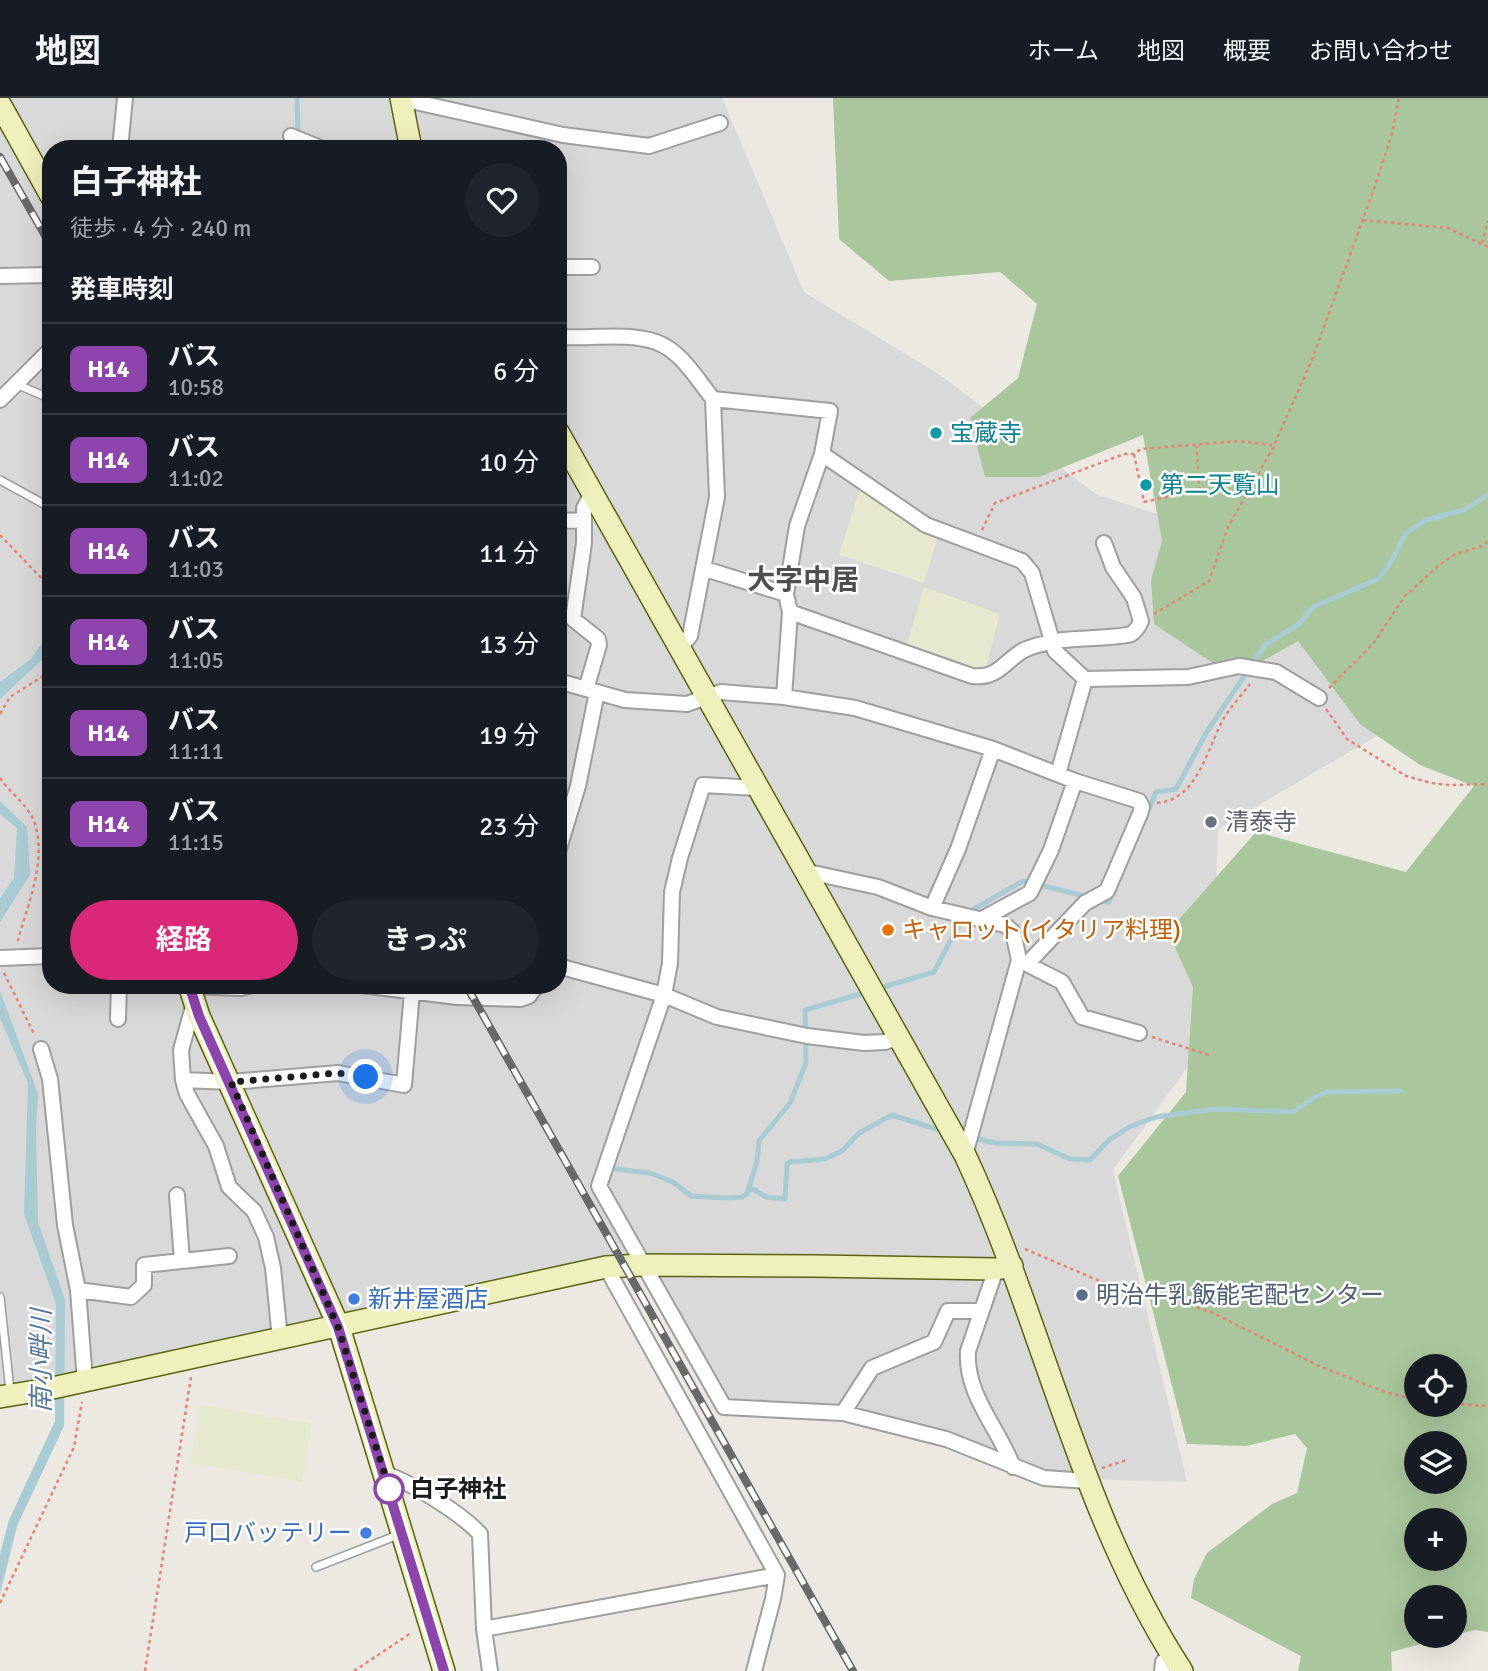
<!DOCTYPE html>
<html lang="ja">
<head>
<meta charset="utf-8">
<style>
	body { margin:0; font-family:Signika,"Noto Sans JP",sans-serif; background:#20242c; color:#f1f3f6; height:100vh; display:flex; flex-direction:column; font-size:26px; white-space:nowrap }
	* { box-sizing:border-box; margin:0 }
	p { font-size:23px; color:#9ea1a6 }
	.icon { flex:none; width:38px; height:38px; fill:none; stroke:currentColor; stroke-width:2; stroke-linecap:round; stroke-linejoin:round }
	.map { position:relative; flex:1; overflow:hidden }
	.details { position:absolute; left:42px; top:42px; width:525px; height:854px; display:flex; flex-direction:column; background:#171b24; border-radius:28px; box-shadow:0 7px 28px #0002 }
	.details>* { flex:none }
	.badge { padding:0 14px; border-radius:10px; font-size:24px; line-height:46px }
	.buttons { position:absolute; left:1404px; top:1256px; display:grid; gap:14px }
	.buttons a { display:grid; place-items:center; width:63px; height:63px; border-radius:50%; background:#171b24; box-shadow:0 7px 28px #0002; font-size:35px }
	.you { position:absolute; width:35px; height:35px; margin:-18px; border:5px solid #fff; border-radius:50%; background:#1a73e8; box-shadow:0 0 0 10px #1a73e833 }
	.map>.badge { position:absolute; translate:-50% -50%; box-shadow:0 0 0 4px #fff }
	h2 { padding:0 28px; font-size:26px; line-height:63px }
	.round { display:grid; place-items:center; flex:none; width:74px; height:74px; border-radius:37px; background:#20242c }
	.headline { display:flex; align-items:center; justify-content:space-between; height:119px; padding:0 28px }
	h1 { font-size:33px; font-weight:700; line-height:52px }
	.button { display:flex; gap:14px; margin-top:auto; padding:14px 28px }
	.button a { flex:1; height:80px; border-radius:42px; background:#db2777; color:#fff; font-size:28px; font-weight:700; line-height:80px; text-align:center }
	.button a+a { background:#20242c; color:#f1f3f6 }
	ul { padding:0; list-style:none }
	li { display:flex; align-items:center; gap:21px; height:91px; padding:0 28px; border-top:2px solid #363941 }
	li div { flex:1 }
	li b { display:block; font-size:26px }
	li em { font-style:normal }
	li .badge { min-width:77px; font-weight:700; text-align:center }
	header { display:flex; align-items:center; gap:42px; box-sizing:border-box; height:98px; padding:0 35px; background:#171b24; border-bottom:2px solid #363941 }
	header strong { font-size:33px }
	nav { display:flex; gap:38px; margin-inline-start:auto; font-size:24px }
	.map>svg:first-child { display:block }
</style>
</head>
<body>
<header>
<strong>地図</strong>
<nav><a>ホーム</a><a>地図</a><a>概要</a><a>お問い合わせ</a></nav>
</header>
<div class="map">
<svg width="1488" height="1573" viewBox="0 0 1488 1573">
	<rect width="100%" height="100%" fill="#ece8e2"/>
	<path fill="#d9d9d9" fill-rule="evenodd" d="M0,0H722L804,194L943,279L1097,397L1305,462L1387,632L1218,731L1211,937L1113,1072L1187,1384L1044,1380L843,1315L724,1309L642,1167L0,1299ZM51,51H558V887H51Z"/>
	<path fill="#e7e9cf" d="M860,390L938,438L924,485L839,457Z
		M924,489L1000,516L985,574L963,570L906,550Z
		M200,1307L312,1326L302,1384L190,1365Z"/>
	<path fill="#a9c69c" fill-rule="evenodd" d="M833,0H1488V1534L1475,1532L1454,1537V1500H1416V1538H1451L1391,1554L1392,1573H1298L1301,1558L1191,1500L1194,1481L1207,1455L1272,1406L1297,1395L1307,1350L1295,1336L1246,1348L1187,1346L1118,1078L1186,994L1193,889L1168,834L1256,734L1406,774L1474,688L1420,667L1360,626L1298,543L1234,579L1154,526L1151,482L1162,443L1143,337L1039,379H985L970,320L1018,280L1037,206L1000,174L889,183L839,141ZM1416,1269H1454V1307H1416ZM1416,1346H1454V1384H1416ZM1416,1423H1454V1461H1416Z"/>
	<path fill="#a8cbd4" d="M51,532V552L46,558L0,601V584L31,561Z
		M0,703L27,729L30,777L0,824V800L14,780L17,730L0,716Z
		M0,893L38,996L36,1032L38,1124L65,1202L64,1328L17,1428L0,1496V1456L9,1422L55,1323L56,1206L24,1116L28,985L0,920Z"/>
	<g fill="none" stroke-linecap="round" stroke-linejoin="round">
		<path stroke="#a8cbd4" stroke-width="5" d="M295,51L298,35L297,0
			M1146,718L1156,694L1176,691L1206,635L1265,547L1299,526L1313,509L1378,481L1391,464L1406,435L1426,422L1464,412L1488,397
			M1098,802L1109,804L1114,791
			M876,891L934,874L957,830L974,811L1023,783L1089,799
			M973,1040L996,1045L1037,1046L1070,1061L1090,1062L1109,1042L1131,1028L1156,1019L1215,1011L1293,1014L1315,999L1327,994L1401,993
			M616,1071L650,1075L673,1084L691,1098L725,1100L742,1099L747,1096L757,1063L759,1043L790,1005L806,965L805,912L867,894
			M748,1093L753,1091L766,1099L785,1101L787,1066L790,1064L825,1061L842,1053L859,1035L892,1017L946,1034"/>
		<defs>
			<path id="lane" d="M16,286L51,301
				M0,382L51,410
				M0,1199L10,1293
				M316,1469L398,1437"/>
			<path id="street" d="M402,1L563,37L649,48L720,25
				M291,38L323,51
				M120,51L125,0
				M558,169H592
				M0,178L51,177
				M558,239C587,241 629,234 656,244C680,252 697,281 713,301L830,313L822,356L797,428L786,496L790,514L784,599
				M0,302L51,251
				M822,356L926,427L1022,463L1032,475L1055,553L1085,581
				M558,423L584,422
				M705,471L786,496
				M790,514L972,578C999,581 1004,563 1024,552C1033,548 1045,545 1055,543C1071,540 1122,540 1131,536C1136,533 1139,528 1141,523L1134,500L1113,469L1104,445
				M680,550L690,538L717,399L713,301
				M558,583L625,602L687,606L721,594L784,599L855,610L993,651L1075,683L1139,703L1142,709L1140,716L1107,793L1085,805L1027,866
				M586,591L599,547L598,541L573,521L584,445V410L592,395
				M1058,676L1085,581L1188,579L1239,568L1276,574L1319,600
				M757,690L703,687L680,760L672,794L670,865L664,897L599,1088L724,1309L843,1315L946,1341L1044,1380L1088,1383
				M558,754L578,688L597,594
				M804,773L878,789L932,810L1005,827L1013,834L1019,862L1062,884L1082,919L1139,935
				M932,810L958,751L993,651
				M982,821L1030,795L1051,752L1075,683
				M0,860L51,858
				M558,868L664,897L717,919L807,938L864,945L885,944L900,939
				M361,887L457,899L520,901L529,898L537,887
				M189,888L241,890L252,887
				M194,905L181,952L183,982L187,996L216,1048L229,1089L254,1113L266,1139L273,1170L280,1241
				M118,921L119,887
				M41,951L50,981L65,1127L78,1192L85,1283
				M183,982L231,984L338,975L404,987L412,894
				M965,1057L1019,862
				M177,1097L182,1163
				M606,1169L777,1477L773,1501L754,1573
				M996,1171L968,1253C965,1297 999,1330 1013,1369
				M78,1192L131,1199L144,1187V1167L229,1158
				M843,1315L872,1270L934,1244L948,1213H981
				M385,1376C411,1384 462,1416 480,1436L484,1531L490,1573
				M484,1531L777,1477
				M1162,1573L1163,1564L1171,1557"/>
			<path id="secondary" d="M401,0L411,51
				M0,6L51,98
				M558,334L965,1057C1044,1226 1079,1415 1182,1573
				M189,887L199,918L339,1229L444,1573
				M0,1299L48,1291L606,1169L642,1167L815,1168L996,1171L1012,1168"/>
		</defs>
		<use href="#lane" stroke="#9f9f9f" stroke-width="10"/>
		<use href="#street" stroke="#9f9f9f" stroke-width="18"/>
		<use href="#secondary" stroke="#5b6312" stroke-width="24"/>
		<path stroke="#e88277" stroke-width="2.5" stroke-dasharray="3.5 3.5" stroke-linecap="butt" d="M1363,122L1448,130L1488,149
			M1482,145L1488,123
			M1134,356L1144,404L1199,392L1197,348
			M982,432L995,405L1124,356H1134L1141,351L1239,343L1272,347
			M0,437L51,490
			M1154,516L1209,483L1228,429L1274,348L1313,259L1374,91L1392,36L1399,0
			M1329,590L1373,546L1405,498L1438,468L1454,457L1482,448L1488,443
			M1326,611L1347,641L1406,678L1431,685L1449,687L1488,686
			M0,616L10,599L51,573
			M0,680C10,695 27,706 34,723C48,763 27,807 17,846
			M1157,705C1198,702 1207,650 1224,620C1231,608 1242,597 1250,586
			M4,875L35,938
			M1152,939L1209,957
			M1025,1151L1102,1184L1159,1198L1211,1214L1319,1268L1385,1294L1416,1302
			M1454,1306L1488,1308
			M1102,1370L1127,1362
			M0,1505L74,1349L82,1304
			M145,1573L191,1279
			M354,1573L411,1535"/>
		<use href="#lane" stroke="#fff" stroke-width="7"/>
		<use href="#street" stroke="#fff" stroke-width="14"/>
		<use href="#secondary" stroke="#eef1bb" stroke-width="21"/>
		<defs>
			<path id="rail" d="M0,59L51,148
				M466,887L853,1573"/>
		</defs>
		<use href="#rail" stroke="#696969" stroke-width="8"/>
		<use href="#rail" stroke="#fff" stroke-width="5" stroke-dasharray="16" stroke-linecap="butt"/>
	</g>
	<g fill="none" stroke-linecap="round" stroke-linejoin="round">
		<defs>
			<path id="line" d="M189,887L199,918L338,1229L444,1573"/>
		</defs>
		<use href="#line" stroke="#fff" stroke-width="16"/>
		<use href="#line" stroke="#8e44ad" stroke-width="10"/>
		<path stroke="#1b1b1b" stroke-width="7" stroke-dasharray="0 12.6" d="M366,979L338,975L231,984L338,1229L391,1396L389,1391"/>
	</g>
	<g fill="#0f9aa8" stroke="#fff" stroke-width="2.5">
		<circle cx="936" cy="335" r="7"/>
		<circle cx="1146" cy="387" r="7"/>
	</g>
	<circle fill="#6b7280" stroke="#fff" stroke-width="2.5" cx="1211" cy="724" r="7"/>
	<circle fill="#e8710a" stroke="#fff" stroke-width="2.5" cx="888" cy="832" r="7"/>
	<circle fill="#5c6f8a" stroke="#fff" stroke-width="2.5" cx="1082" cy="1197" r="7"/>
	<g fill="#3f7fe0" stroke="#fff" stroke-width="2.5">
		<circle cx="354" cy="1201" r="7"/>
		<circle cx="366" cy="1435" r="7"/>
	</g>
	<circle fill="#fff" stroke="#8e44ad" stroke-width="3.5" cx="389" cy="1391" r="14"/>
	<g text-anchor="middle" stroke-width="5" stroke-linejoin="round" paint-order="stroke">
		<g font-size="24" fill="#0d838f" stroke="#fff" text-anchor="start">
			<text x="950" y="343">宝蔵寺</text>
			<text x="1160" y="395">第二天覧山</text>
		</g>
		<g font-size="24" fill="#5b616d" stroke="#fff" text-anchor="start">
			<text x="1225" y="732">清泰寺</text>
		</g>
		<g font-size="24" fill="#c56008" stroke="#fff" text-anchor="start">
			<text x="902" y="840">キャロット(イタリア料理)</text>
		</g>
		<g font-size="24" fill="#4e5e75" stroke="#fff" text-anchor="start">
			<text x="1096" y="1205">明治牛乳飯能宅配センター</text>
		</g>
		<g font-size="24" fill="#366cbe" stroke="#fff" text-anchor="start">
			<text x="368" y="1209">新井屋酒店</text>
			<text x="352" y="1443" text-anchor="end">戸口バッテリー</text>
		</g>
		<g font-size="24" font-weight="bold" fill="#1b1b1b" stroke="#fff" text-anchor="start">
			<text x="410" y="1399">白子神社</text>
		</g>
		<g font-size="26" font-style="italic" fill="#557a9e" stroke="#fff">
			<text transform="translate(41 1263) rotate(-90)" y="9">南小畔川</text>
		</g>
		<g font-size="28" font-weight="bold" fill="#4e4e4e" stroke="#fff">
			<text x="803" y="491">大字中居</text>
		</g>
	</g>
</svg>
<div class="buttons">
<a><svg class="icon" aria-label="locate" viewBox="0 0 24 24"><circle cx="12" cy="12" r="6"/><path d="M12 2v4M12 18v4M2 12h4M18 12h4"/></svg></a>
<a><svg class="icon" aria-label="layers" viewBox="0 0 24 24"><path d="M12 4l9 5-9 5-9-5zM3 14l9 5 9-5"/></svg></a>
<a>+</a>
<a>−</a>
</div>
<div class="you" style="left:366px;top:979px"></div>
<section class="details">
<div class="headline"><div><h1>白子神社</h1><p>徒歩 · 4 分 · 240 m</p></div><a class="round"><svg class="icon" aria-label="heart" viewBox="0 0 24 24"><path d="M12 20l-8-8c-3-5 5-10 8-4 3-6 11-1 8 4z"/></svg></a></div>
<h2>発車時刻</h2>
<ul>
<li><span class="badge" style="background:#8e44ad;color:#fff">H14</span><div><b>バス</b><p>10:58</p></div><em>6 分</em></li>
<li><span class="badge" style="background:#8e44ad;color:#fff">H14</span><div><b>バス</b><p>11:02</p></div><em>10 分</em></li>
<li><span class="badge" style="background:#8e44ad;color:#fff">H14</span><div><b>バス</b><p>11:03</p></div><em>11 分</em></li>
<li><span class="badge" style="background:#8e44ad;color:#fff">H14</span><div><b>バス</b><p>11:05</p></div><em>13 分</em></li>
<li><span class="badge" style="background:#8e44ad;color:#fff">H14</span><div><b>バス</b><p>11:11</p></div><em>19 分</em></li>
<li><span class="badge" style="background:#8e44ad;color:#fff">H14</span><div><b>バス</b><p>11:15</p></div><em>23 分</em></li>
</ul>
<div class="button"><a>経路</a><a>きっぷ</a></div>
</section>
</div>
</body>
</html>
